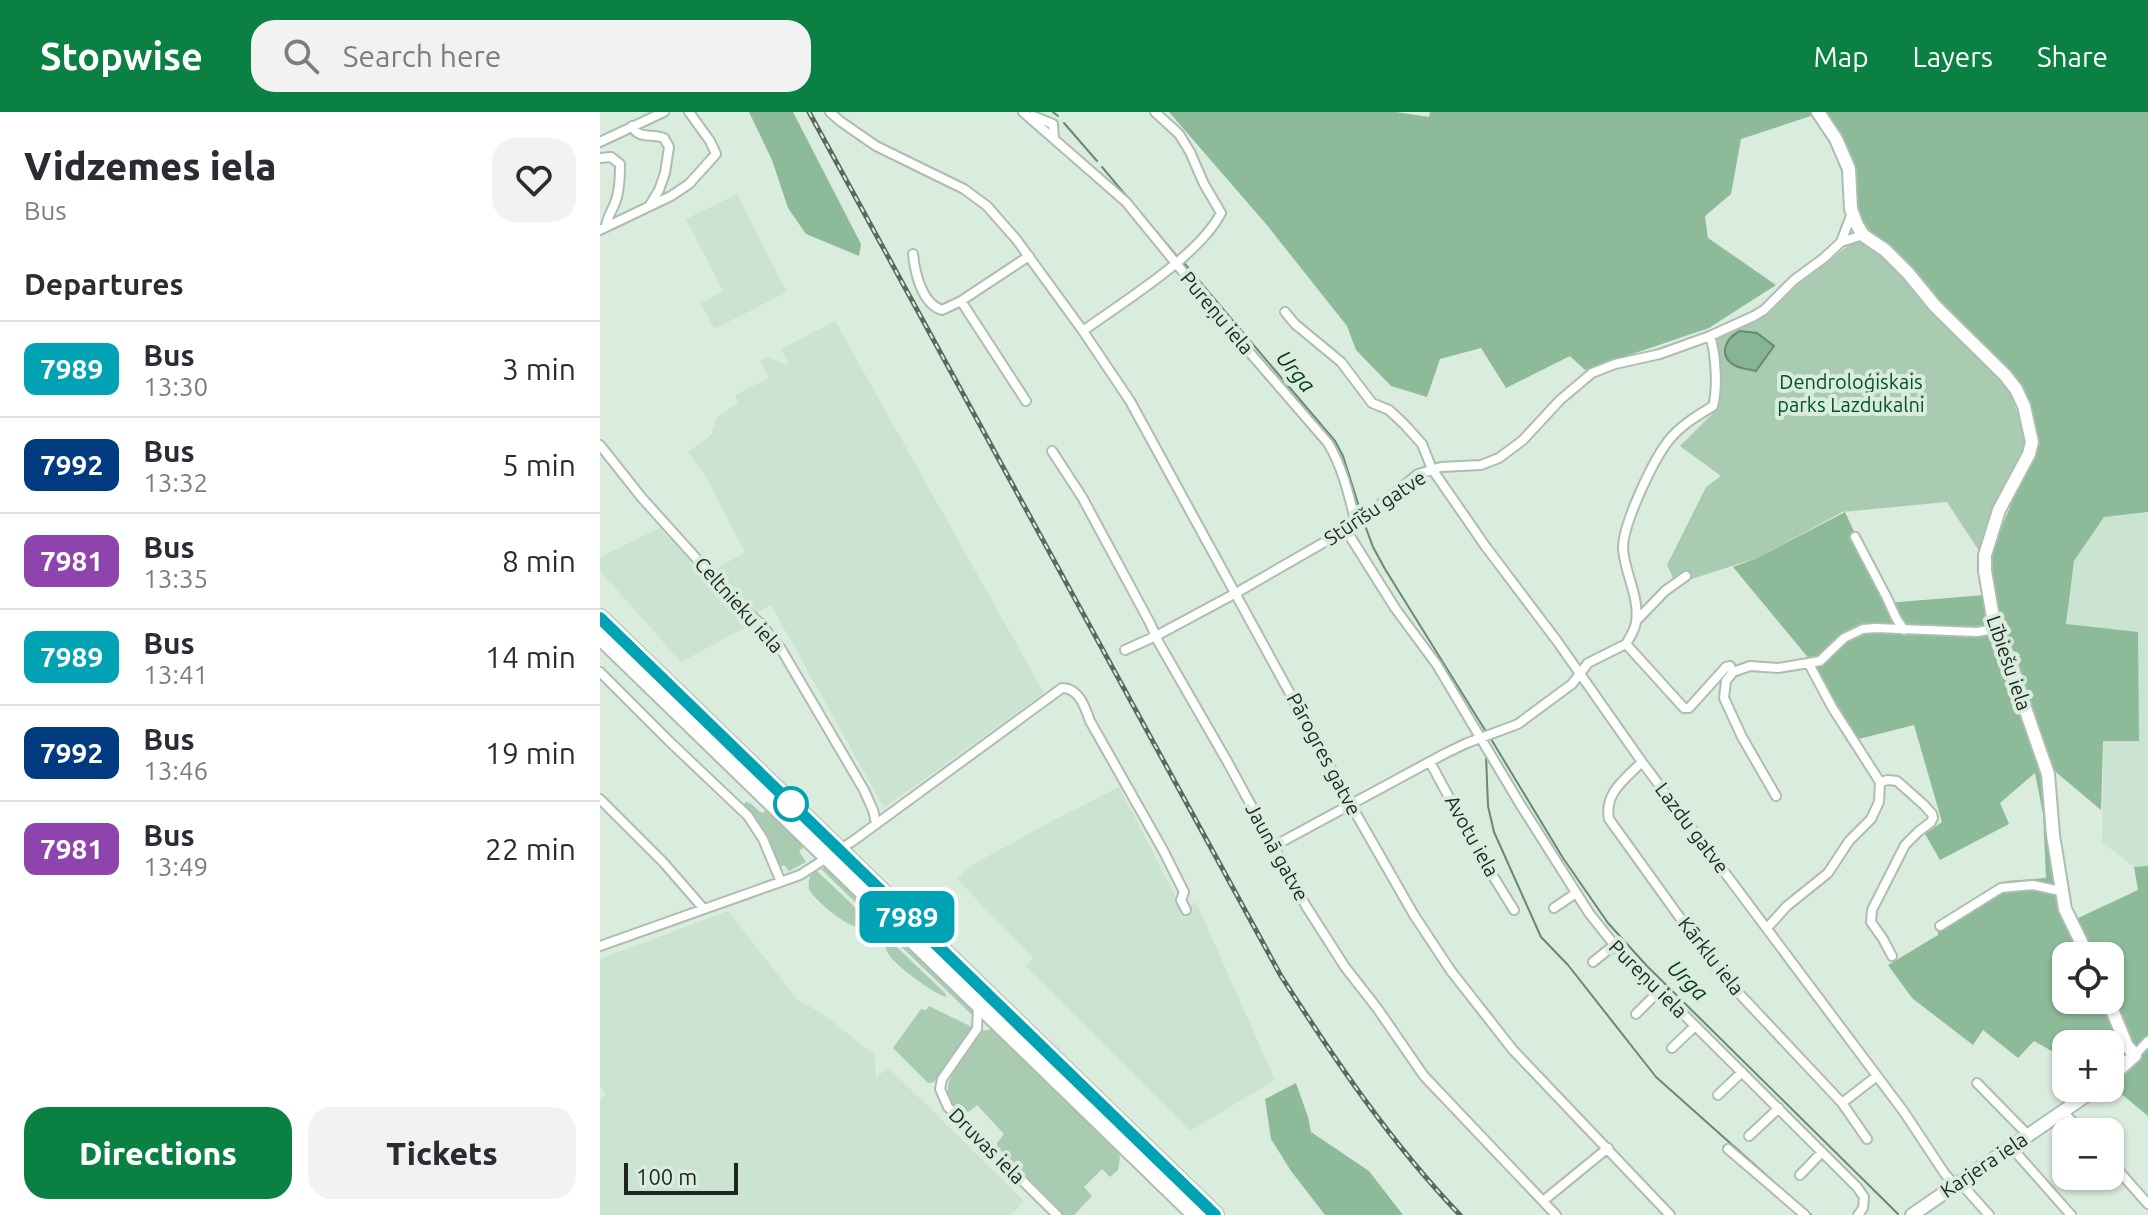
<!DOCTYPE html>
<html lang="en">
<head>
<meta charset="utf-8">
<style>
	body { margin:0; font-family:Ubuntu,sans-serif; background:#f2f2f3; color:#2b2b33; height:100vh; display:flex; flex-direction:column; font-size:30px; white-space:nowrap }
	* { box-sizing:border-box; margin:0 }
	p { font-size:26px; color:#7c7c81 }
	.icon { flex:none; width:44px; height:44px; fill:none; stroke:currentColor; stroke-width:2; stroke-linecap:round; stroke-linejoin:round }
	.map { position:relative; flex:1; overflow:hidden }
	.sheet { display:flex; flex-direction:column; background:#fff; width:600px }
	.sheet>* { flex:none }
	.badge { padding:0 16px; border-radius:12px; font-size:28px; line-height:52px }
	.tools { position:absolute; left:1452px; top:830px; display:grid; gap:16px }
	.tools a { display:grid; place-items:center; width:72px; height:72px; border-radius:16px; background:#fff; box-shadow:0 2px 6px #0004; font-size:40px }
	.scale { position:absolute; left:24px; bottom:20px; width:114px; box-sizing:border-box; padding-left:8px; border:4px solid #1f2621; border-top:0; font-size:22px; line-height:28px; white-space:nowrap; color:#1f2621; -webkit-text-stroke:6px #daecde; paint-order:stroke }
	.map>.badge { position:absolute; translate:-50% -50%; box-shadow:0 0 0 4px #fff }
	h2 { padding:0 24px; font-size:30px; line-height:72px }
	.round { display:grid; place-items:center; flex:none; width:84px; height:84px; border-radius:24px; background:#f2f2f3 }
	.summary { display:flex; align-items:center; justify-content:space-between; height:136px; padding:0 24px }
	h1 { font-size:38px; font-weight:800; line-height:60px }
	.cta { display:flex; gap:16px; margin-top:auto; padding:16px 24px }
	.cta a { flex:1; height:92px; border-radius:24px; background:#0b8043; color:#fff; font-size:32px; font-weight:800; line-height:92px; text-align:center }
	.cta a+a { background:#f2f2f3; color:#2b2b33 }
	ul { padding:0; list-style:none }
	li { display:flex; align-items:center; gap:24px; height:96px; padding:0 24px; border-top:2px solid #e1e1e2 }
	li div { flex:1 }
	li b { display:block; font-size:30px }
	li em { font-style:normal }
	li .badge { min-width:88px; font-weight:700; text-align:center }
	header { display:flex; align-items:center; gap:48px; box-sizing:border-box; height:112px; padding:0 40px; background:#0b8043; color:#fff }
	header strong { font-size:38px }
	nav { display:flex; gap:44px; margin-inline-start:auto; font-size:28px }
	.search { width:560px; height:72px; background:#f2f2f3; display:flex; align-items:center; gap:20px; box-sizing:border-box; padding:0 28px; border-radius:24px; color:#7c7c81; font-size:30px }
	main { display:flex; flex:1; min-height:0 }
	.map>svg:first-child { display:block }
</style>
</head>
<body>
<header>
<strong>Stopwise</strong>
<div class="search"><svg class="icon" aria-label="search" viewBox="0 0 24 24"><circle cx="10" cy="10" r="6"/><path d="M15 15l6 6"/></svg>Search here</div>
<nav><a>Map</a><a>Layers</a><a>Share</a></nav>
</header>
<main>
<section class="sheet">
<div class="summary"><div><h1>Vidzemes iela</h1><p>Bus</p></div><a class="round"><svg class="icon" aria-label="heart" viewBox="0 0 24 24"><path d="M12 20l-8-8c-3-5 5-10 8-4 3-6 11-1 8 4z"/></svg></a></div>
<h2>Departures</h2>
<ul>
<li><span class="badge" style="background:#00a3b4;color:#fff">7989</span><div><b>Bus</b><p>13:30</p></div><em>3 min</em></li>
<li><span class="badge" style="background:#003b80;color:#fff">7992</span><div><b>Bus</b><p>13:32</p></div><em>5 min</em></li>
<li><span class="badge" style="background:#8e44ad;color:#fff">7981</span><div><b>Bus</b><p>13:35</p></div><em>8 min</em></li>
<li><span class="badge" style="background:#00a3b4;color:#fff">7989</span><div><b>Bus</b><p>13:41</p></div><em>14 min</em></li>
<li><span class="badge" style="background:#003b80;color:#fff">7992</span><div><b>Bus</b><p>13:46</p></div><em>19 min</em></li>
<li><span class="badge" style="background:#8e44ad;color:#fff">7981</span><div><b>Bus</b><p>13:49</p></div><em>22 min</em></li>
</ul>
<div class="cta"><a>Directions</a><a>Tickets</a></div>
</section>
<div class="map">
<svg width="1548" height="1103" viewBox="0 0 1548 1103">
	<rect width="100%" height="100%" fill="#daecde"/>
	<path fill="#cbe4d1" d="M137,82L187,180L114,217L101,191L123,179L86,107Z
		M235,209L444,581L284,696L171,493L154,502L147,497L114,458L145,440L105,363L88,340L111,323L117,305L138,291L135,283L169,266L160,248L169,245L189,254L181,237Z
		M1548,400V754L1534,755L1502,730L1503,629H1539L1466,513L1474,449L1504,405Z
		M60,416L150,513L81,550L0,459V445Z
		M519,675L582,797L596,790L675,968L590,1019L425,854L433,846L357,767L372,753L456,707Z
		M128,799L197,887L224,903L275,943L276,966L288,955L424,1089L411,1103H0V987L6,982L0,973V847Z"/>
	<path fill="#a9cbb2" d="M1424,0H1428L1469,339L1345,65L1353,214L1403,263L1427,326L1381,442L1347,390L1242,400L1157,446L1076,472L1067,453L1106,375L1121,364L1080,334L1112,302L1111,247L1106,229L1159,203L1249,133L1264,127L1346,206L1337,57Z
		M146,690C153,690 156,699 163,701L166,698L187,713L207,732L199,739L206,750L189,759L184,753L180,755L155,705L144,692Z
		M224,756H228L374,898V905L221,757Z
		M217,759L345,881L346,885C333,881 294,853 288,841C284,835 286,834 286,828L270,813C266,814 262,816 257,815C245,813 214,788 209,777C208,773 209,768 210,764Z
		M329,894L372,915L334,970L328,971L293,936L321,897L326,898Z
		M393,917L402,920L517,1038L520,1045L518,1058L510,1065L502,1057L484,1075L492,1084L474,1103H463L397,1038V1031L404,1022L377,993L370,999L362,1001C341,983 346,971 359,951C366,940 373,929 381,919Z"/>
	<path fill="#8dbb99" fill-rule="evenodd" d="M149,0H193L261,132L259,144L206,122L188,96L172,48Z
		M569,0H796L829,5L830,0H1223L1141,27L1131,82L1105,104L1108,126L1176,173L1109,216L985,258L970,244L906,276L881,236L840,247L827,285L791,274L756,238L747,214L666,112Z
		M1225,0H1548V400L1504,405L1474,449L1466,512L1538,520L1539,629H1503L1501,698L1451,656L1456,772L1476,807L1538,778L1534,755L1548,754V1004L1513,975L1523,963L1510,962V932H1466V947L1434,929L1418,946L1383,918L1373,933L1312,886L1288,853L1338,823V810L1406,769L1446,766L1443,702L1435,661L1400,691L1409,712L1340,748L1325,722L1342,710L1314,613L1247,630L1228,597L1211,549L1133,455L1157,446L1245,400L1287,491L1384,483L1397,492L1389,445L1439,327L1413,261L1278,129L1258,102L1253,57ZM1466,844H1510V888H1466Z
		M696,971L708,1005L711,1020L769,1059L803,1103H725L691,1059L671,1027L665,987Z"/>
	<path fill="#87b594" stroke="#688a72" stroke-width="2" d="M1140,219L1157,221L1174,234L1156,259C1150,257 1142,257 1136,254C1118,245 1124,227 1140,219Z"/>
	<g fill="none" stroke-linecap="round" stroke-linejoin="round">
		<path stroke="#688a72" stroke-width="2" d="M453,0L458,4
			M464,11L497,49
			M502,55L576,143
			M584,151L735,329L743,344L761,401
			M766,416L773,435L785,457L885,618
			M891,627L963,746L1008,811L1047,854L1298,1102
			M886,643L888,694L894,720L941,825L968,853L1056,965L1211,1103"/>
		<defs>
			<path id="street" d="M230,0L240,9L276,34L364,77L387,94L416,127L483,219L530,289L751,693L814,803L851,859L913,938L1070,1103
				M423,0L526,90L632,220L728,331C743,356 749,384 756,412
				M433,4L453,12L454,27
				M32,14C39,28 51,21 64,26L69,35L65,61L59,78L50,93
				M0,30L64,0
				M0,46L11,45L20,52C20,64 20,77 16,88C13,98 7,104 6,115
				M0,118L71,84L89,72L116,42L110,29L89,0
				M1241,130L1252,101
				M313,142C315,161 322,192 342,198L361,189L429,144
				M361,189L426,289
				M685,200L695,212L741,250L772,291L789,298L804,312L822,332L832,357L886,435L957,529L1042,650L1304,1000L1345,1062L1354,1072L1365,1076L1389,1103
				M483,219C524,189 599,144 621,101L604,72L590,40L579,22L555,0
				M0,333L42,386L132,486L161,512L181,537L264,678L273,698L276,711
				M452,339L482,385L550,511L559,531L627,649L706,794L745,855L777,896L824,964L956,1103
				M746,418L795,496L837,553L920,692L989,801L1016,835L1257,1075L1264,1085L1263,1096L1258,1103
				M1255,425L1287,486L1296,506L1304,518
				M1037,508L1065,479L1086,464
				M1026,532L1084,596H1089L1126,555L1130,554L1133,560
				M525,538L556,524L636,481L756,412L818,362L841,355L881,353L899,346L923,328L960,288L992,261L1015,252L1060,242L1110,224L1154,204L1164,198L1194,168L1224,146L1241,130L1263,123
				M0,560L69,629L148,704L163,727L181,770
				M830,650L880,743L914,798
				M1042,650C1025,667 1004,681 1009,707L1119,860L1242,991L1267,1027
				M1280,670L1288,668L1297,669L1324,693L1332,702L1333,706L1331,710L1318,720L1305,733L1272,798L1271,810L1283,827L1292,844
				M1176,684L1142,625L1124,586L1126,569L1133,560L1150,554L1178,556L1220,549L1244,526L1263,517L1275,516L1377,520L1395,517
				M0,687L63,750L103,796
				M674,734L844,642L867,631L918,612L972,572L988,551L1026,532C1030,525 1035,518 1036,510C1040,485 1024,460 1023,436C1023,412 1053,348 1069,328C1081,313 1097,304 1113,294C1118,276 1116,242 1110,224
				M954,796L976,781
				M1340,814L1401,776L1433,773L1460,779
				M1167,816L1187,794L1228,761L1249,729L1271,707L1279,690L1280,670L1232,595L1209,552
				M0,834L200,763L253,729L462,576C479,576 485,595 490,609L563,738L584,780L581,788L586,798
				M993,850L1014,833
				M378,894L377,917L342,967L340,977L348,995L457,1103
				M1036,902L1060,878
				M1072,936L1095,914
				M1535,943L1548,929
				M1377,971L1428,1023
				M1118,983L1142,960
				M1242,991L1277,964
				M1463,1000L1483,1020
				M1149,1024L1179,996
				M1411,1035L1471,1103
				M1128,1037L1205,1103
				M1510,1049L1548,1092
				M1200,1063L1222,1040
				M943,1089L1008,1036"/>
			<path id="secondary" d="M1218,0L1236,27L1249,57L1251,97L1257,113L1263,123L1285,138L1308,161L1335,194L1405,263L1416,277L1424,294L1432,330L1429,342L1399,398L1385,443V459L1395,517L1411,551L1425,596L1448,662L1453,723L1465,797L1488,844
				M1508,888L1527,934L1535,943
				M1510,966L1535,943
				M1312,1103L1497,976"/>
			<path id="highway" d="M0,506L615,1103
				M0,524L596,1103"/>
		</defs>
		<use href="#street" stroke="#adbeb1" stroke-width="12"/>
		<use href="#secondary" stroke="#adbeb1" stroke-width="16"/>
		<use href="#highway" stroke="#adbeb1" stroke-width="20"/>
		<use href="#street" stroke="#fff" stroke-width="8"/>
		<use href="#secondary" stroke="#fff" stroke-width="12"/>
		<use href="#highway" stroke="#fff" stroke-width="16"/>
		<defs>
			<path id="rail" d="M209,0L681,864C735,948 791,1031 860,1103"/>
		</defs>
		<use href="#rail" stroke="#5c675f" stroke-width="5"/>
		<use href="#rail" stroke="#daecde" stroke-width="2" stroke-dasharray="6" stroke-linecap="butt"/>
	</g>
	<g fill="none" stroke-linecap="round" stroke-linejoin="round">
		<defs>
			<path id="line" d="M0,506L615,1103"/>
		</defs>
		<use href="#line" stroke="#fff" stroke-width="18"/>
		<use href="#line" stroke="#00a3b4" stroke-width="12"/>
	</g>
	<circle fill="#fff" stroke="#00a3b4" stroke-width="4" cx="191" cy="692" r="16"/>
	<g text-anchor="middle" stroke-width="8" stroke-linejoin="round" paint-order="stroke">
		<g font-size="20" fill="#1f2621" stroke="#daecde">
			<text transform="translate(617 201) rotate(50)" y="7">Pureņu iela</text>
			<text transform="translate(775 396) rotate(-34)" y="7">Stūrīšu gatve</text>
			<text transform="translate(139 493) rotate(48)" y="7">Celtnieku iela</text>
			<text transform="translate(1409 551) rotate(71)" y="7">Lībiešu iela</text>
			<text transform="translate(724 642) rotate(62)" y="7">Pārogres gatve</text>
			<text transform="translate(1092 716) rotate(53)" y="7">Lazdu gatve</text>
			<text transform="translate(872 724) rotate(61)" y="7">Avotu iela</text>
			<text transform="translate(677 740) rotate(61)" y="7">Jaunā gatve</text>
			<text transform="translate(1111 844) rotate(52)" y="7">Kārklu iela</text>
			<text transform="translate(1048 867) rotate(45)" y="7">Pureņu iela</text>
			<text transform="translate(387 1034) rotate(45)" y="7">Druvas iela</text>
			<text transform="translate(1384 1053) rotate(-34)" y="7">Karjera iela</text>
		</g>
		<g font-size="20" fill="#015229" stroke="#daecde">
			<text x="1251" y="277">Dendroloģiskais<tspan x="1251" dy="23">parks Lazdukalni</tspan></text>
		</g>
		<g font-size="22" font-style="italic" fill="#003b1b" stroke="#daecde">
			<text transform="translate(696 259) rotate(50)" y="8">Urga</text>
			<text transform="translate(1088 868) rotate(45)" y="8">Urga</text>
		</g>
	</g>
</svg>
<div class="tools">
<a><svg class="icon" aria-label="locate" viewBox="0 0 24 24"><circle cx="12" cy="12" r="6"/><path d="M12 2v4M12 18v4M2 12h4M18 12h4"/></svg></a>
<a>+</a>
<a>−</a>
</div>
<div class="scale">100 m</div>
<b class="badge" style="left:307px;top:805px;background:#00a3b4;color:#fff">7989</b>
</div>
</main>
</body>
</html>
